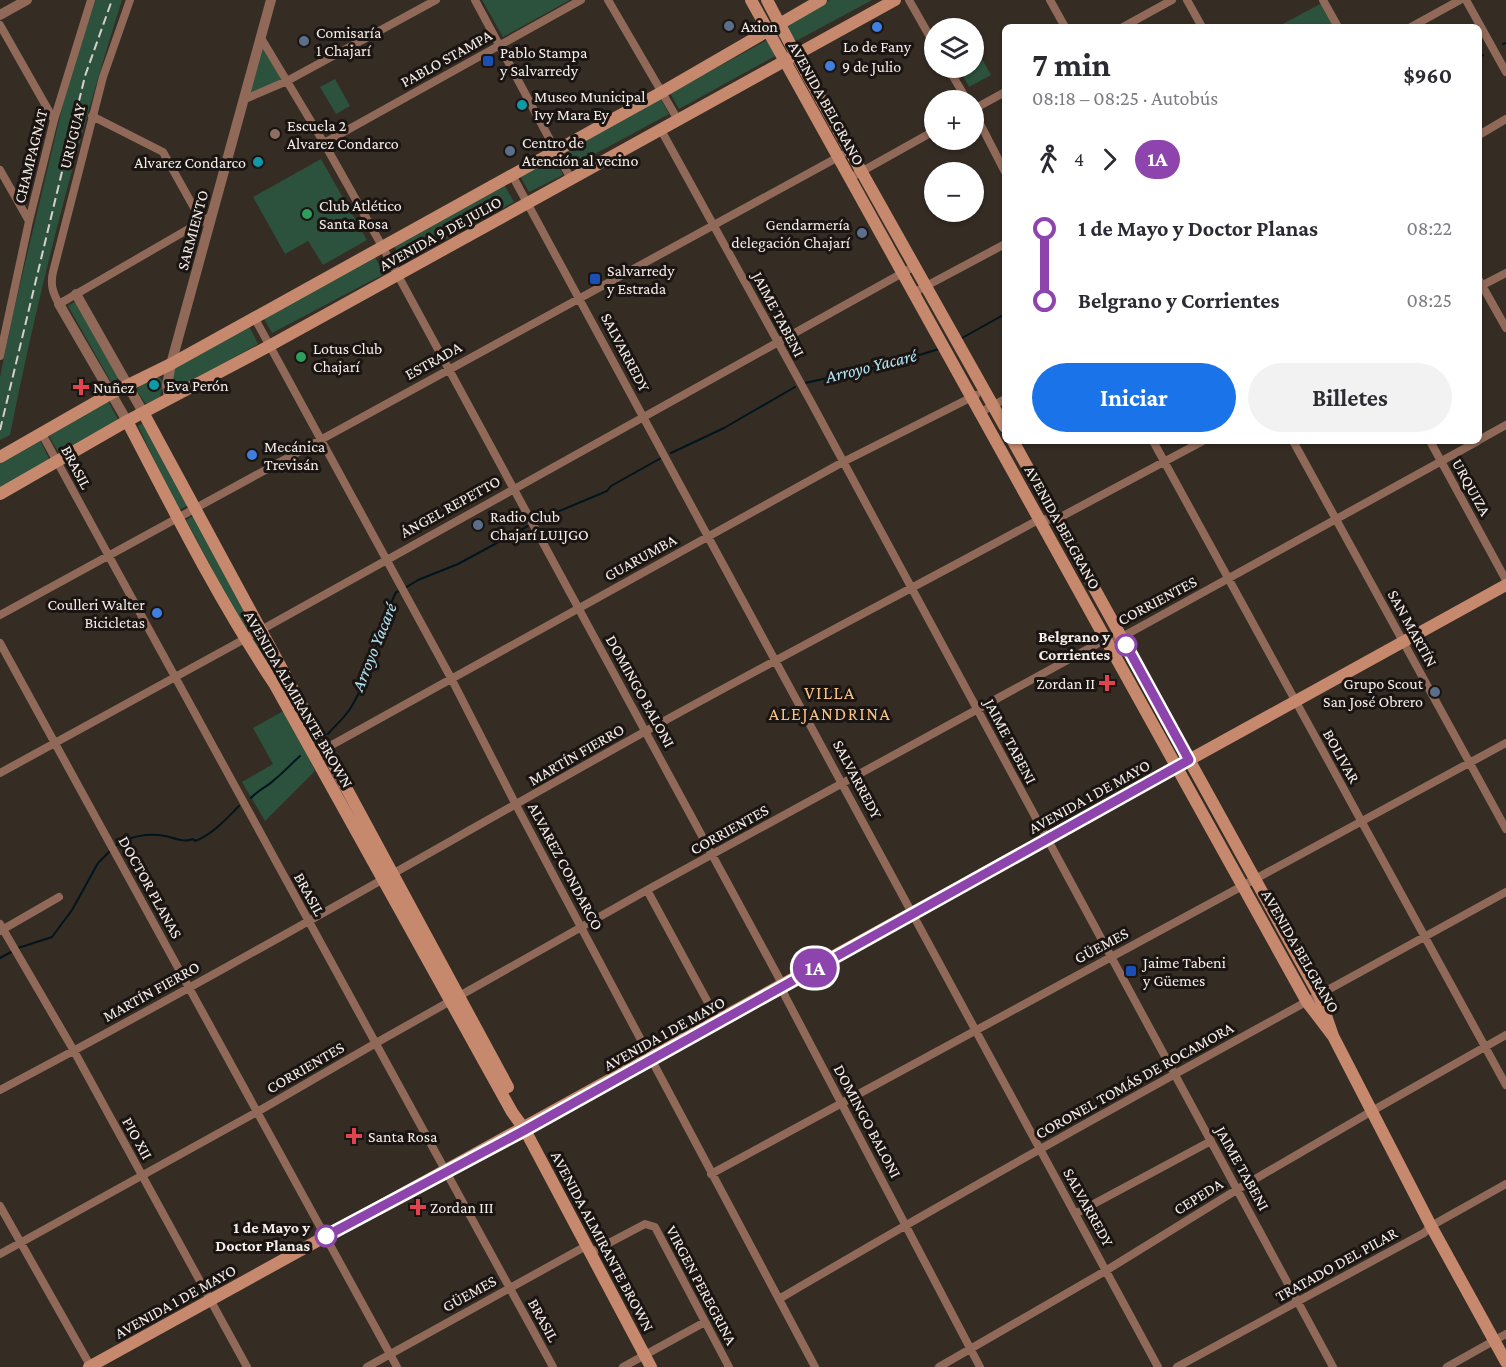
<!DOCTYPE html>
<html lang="es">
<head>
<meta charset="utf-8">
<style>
	body { margin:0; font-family:"Crimson Pro",serif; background:#f2f2f3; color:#2b2b33; height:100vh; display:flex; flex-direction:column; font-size:22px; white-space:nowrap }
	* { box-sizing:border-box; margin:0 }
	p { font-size:20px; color:#7c7c81 }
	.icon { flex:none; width:33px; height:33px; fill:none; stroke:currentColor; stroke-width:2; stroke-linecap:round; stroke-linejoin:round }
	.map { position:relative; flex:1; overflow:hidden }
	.drawer { position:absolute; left:1002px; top:24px; width:480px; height:420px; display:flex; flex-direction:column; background:#fff; border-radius:9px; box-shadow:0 2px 4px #0004 }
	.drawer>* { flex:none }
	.badge { padding:0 12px; border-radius:20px; font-size:21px; line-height:39px }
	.controls { position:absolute; left:924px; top:18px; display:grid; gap:12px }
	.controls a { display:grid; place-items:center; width:60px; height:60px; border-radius:50%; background:#fff; box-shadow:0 2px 4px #0004; font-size:30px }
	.map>.badge { position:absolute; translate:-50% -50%; box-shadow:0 0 0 3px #fff }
	.legs { display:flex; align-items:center; gap:9px; height:66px; padding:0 30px; font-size:20px }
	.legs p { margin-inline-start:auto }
	.head { display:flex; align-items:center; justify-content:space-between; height:102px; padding:0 30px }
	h1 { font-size:33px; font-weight:700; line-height:45px }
	.action { display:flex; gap:12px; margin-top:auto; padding:12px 30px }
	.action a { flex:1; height:69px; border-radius:36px; background:#1a73e8; color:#fff; font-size:24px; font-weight:700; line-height:69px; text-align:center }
	.action a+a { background:#f2f2f3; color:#2b2b33 }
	ul { padding:0 30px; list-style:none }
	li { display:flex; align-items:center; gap:21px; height:72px; font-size:22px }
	li i { display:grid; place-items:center; width:9px; height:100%; margin:0 8px; background:currentColor }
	li i::after { content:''; width:15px; height:15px; margin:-8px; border:4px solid; border-radius:50%; background:#fff }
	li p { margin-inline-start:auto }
	li:first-child i { background:linear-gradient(#0000 50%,currentColor 0) }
	li:last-child i { background:linear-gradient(currentColor 50%,#0000 0) }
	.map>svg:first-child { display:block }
</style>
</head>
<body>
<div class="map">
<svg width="1506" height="1367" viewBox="0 0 1506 1367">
	<rect width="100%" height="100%" fill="#352c24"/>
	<path fill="#2c513c" d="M95,0H122C77,143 39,288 10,435L0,440V377L12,318L67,87Z
		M482,0H570L503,37Z
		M830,0H872L798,40L793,39L787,29L789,21Z
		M1322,3L1335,27H1277Z
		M769,39L777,55L679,109L670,93Z
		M261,41L284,80L245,98Z
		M982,59L991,75L969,87L960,71L966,68H974V63Z
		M335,79L350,106L336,114L320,87Z
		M660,98L669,114L571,167L562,151Z
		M554,158L563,175L529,192L520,176Z
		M321,159L367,240L323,265L308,241L285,254L253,197Z
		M505,186L514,202L403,262L394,246Z
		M375,257L384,274L272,333L263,317Z
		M76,301L119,378L111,382L68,306Z
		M249,326L258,344L179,388L174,386L171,381L176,365Z
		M157,376L164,381L160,397L146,404L137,391L139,386Z
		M108,401L119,421L61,457L49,436Z
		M143,423L189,505L178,510L138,426Z
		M40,440L50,461L0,487V462Z
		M195,515L254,625L245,630L186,520Z
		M260,636L316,741L312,744L253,640Z
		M285,710L315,771L265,821L242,782L273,764L253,728Z"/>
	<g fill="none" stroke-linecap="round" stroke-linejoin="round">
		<path stroke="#00151e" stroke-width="2" d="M1503,44L1506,43
			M1479,57L1483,55
			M962,338L1005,314
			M805,383L886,365L939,349
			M671,453L724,428L795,387
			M538,520L607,491L611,486L661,458
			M405,588L418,580L458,564L528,526
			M328,734C335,726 344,718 350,709C372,674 378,630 396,592L400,591
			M251,798C258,790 267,787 274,780C283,773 291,764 300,756
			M115,846C129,836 148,833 165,836C175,838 183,843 193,839L195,841C212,835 227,818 239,806
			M18,948L52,937L72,910L98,863L111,850
			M0,958L13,951"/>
		<path stroke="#906958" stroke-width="8" d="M130,0L103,77L53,272C50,285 53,293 59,304L211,216
			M475,0L571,179
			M608,0L678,120
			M909,0L934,44
			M1050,0L1065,27
			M1187,0L1202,27
			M1323,0L1338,27
			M1466,0L1506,72
			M0,25L54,120
			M1123,27L1172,0
			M1411,27L1460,0
			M261,38L324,143L382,246L779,978L785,996L980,1367
			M948,68L967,100
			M243,100L287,81L436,0
			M974,109L1005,92
			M974,112L1005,172
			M92,116L163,152L202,222
			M661,130L811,402L1333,1367
			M1479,135L1506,119
			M324,143L581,0
			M0,170L29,221
			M512,175L1158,1367
			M850,178L934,131
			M1479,280L1506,328
			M1479,287L1506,273
			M915,292L1005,244
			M254,317L451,678L516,805L815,1367
			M0,356L29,221L54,120L91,0
			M981,412L1005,399
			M42,434L553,1367
			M1479,440L1506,425
			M1153,441L1506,1085
			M1293,441L1506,829
			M1430,441L1506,580
			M0,615L842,155
			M0,643L397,1367
			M321,751L843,462L976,395
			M0,773L261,630L915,266
			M647,890L718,1021
			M0,924L74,1051L247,1367
			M0,931L59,897
			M0,1090C218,975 431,851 646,731C776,659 909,590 1040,519L1055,520L1203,441
			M711,1174L1506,743
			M0,1206L91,1367
			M1075,1214L1211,1141
			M590,1253L645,1224L655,1227L729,1367
			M0,1254L257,1112L376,1043L647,890L1106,639L1122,637L1478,441
			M779,1299C1018,1158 1263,1026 1506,892
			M367,1367L586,1246
			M623,1367L705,1322
			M939,1367L1107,1270L1238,1189L1372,1111L1506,1035
			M1177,1367L1424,1233L1431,1226L1506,1184
			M1447,1367L1506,1334"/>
		<path stroke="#906958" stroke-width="10" d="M0,15L27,0
			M76,294L144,414
			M59,304L127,421
			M169,399L167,385L171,364L271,0"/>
		<path stroke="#c7896e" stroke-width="12" d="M751,0L1307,1002L1333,1036
			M767,0L796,55L1005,427
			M144,414L508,1087
			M127,421C174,511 219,601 275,685L512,1112L525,1130L651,1367
			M1013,441L1319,995L1333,1036L1431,1226L1506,1362
			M0,457L110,394L171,364L662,92L821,0
			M0,494L127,421L269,346L895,0
			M89,1367C563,1109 1034,846 1506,585"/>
		<path stroke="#d7d0ca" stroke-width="2" stroke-dasharray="9 4.5" stroke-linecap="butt" d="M0,430L85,76L112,0"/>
	</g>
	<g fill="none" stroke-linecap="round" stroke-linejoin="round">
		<defs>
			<path id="line-1" d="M326,1236L525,1130L1189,760L1126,645"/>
		</defs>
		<use href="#line-1" stroke="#fff" stroke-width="14"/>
		<use href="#line-1" stroke="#8e44ad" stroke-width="9"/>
	</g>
	<g fill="#5c6f8a" stroke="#1a1512" stroke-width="2">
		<circle cx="729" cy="26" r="6"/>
		<circle cx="304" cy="41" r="6"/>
		<circle cx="510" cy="151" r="6"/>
		<circle cx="862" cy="233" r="6"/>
		<circle cx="478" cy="525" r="6"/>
		<circle cx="1435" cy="692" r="6"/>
	</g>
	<g fill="#3f7fe0" stroke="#1a1512" stroke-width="2">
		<circle cx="877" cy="27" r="6"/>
		<circle cx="830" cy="66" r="6"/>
		<circle cx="252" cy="455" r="6"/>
		<circle cx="157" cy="613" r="6"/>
	</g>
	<g fill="#1a4fb4" stroke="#1a1512" stroke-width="2">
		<rect x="482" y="55" width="12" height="12" rx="3"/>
		<rect x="589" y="273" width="12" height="12" rx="3"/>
		<rect x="1125" y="965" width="12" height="12" rx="3"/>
	</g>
	<g fill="#0f9aa8" stroke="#1a1512" stroke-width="2">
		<circle cx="522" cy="105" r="6"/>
		<circle cx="258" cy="162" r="6"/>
		<circle cx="154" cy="385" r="6"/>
	</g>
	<circle fill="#8d6e63" stroke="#1a1512" stroke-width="2" cx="275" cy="134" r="6"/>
	<g fill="#2e9e5b" stroke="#1a1512" stroke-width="2">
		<circle cx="307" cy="214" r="6"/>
		<circle cx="301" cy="357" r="6"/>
	</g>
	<g fill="#e0444e" stroke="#1a1512" stroke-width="2">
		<path d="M78 378h6v6h6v6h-6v6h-6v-6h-6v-6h6z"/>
		<path d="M1104 674h6v6h6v6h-6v6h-6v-6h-6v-6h6z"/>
		<path d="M351 1127h6v6h6v6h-6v6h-6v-6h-6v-6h6z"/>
		<path d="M415 1198h6v6h6v6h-6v6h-6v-6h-6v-6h6z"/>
	</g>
	<g fill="#fff" stroke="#8e44ad" stroke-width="3">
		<circle cx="1126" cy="645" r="10"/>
		<circle cx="326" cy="1236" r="10"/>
	</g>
	<g text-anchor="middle" stroke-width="6" stroke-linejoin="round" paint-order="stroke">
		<g font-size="16" fill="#f5eee9" stroke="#1a1512" text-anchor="start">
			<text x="741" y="32">Axion</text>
			<text x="316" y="38">Comisaría<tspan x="316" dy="18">1 Chajarí</tspan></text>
			<text x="877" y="52" text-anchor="middle">Lo de Fany</text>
			<text x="500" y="58">Pablo Stampa<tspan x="500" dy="18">y Salvarredy</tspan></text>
			<text x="842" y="72">9 de Julio</text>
			<text x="534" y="102">Museo Municipal<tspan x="534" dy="18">Ivy Mara Ey</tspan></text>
			<text x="287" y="131">Escuela 2<tspan x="287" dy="18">Alvarez Condarco</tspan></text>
			<text x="522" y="148">Centro de<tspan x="522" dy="18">Atención al vecino</tspan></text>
			<text x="246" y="168" text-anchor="end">Alvarez Condarco</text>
			<text x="319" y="211">Club Atlético<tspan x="319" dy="18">Santa Rosa</tspan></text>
			<text x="850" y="230" text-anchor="end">Gendarmería<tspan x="850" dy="18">delegación Chajarí</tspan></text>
			<text x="607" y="276">Salvarredy<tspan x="607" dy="18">y Estrada</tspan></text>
			<text x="313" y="354">Lotus Club<tspan x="313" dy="18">Chajarí</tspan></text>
			<text x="166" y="391">Eva Perón</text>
			<text x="93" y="393">Nuñez</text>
			<text x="264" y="452">Mecánica<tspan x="264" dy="18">Trevisán</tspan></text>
			<text x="490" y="522">Radio Club<tspan x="490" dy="18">Chajarí LU1JGO</tspan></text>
			<text x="145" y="610" text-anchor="end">Coulleri Walter<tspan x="145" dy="18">Bicicletas</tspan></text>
			<text x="1095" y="689" text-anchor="end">Zordan II</text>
			<text x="1423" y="689" text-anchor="end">Grupo Scout<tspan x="1423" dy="18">San José Obrero</tspan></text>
			<text x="1143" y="968">Jaime Tabeni<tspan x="1143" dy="18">y Güemes</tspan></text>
			<text x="368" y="1142">Santa Rosa</text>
			<text x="430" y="1213">Zordan III</text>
		</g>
		<g font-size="16" fill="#f5eee9" stroke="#1a1512">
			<text transform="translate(446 58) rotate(-29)" y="6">PABLO STAMPA</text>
			<text transform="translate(827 103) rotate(61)" y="6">AVENIDA BELGRANO</text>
			<text transform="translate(72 136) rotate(-76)" y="6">URUGUAY</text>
			<text transform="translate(30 156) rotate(-76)" y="6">CHAMPAGNAT</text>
			<text transform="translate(192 230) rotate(-75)" y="6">SARMIENTO</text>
			<text transform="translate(440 233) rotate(-29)" y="6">AVENIDA 9 DE JULIO</text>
			<text transform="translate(779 314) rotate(62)" y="6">JAIME TABENI</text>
			<text transform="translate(626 352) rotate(62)" y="6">SALVARREDY</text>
			<text transform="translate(433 360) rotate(-29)" y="6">ESTRADA</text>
			<text transform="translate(77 467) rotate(62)" y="6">BRASIL</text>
			<text transform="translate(1472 487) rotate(61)" y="6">URQUIZA</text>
			<text transform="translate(450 506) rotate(-29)" y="6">ÁNGEL REPETTO</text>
			<text transform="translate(1063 527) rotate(61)" y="6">AVENIDA BELGRANO</text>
			<text transform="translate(640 557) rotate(-29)" y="6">GUARUMBA</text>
			<text transform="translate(1157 600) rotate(-28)" y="6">CORRIENTES</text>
			<text transform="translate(1413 628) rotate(61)" y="6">SAN MARTÍN</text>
			<text transform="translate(641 691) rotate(61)" y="6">DOMINGO BALONI</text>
			<text transform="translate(299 699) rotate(60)" y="6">AVENIDA ALMIRANTE BROWN</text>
			<text transform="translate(1011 741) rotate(62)" y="6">JAIME TABENI</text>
			<text transform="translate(576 754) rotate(-30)" y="6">MARTÍN FIERRO</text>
			<text transform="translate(1342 756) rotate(61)" y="6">BOLIVAR</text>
			<text transform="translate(858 779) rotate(62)" y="6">SALVARREDY</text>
			<text transform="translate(1089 796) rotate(-29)" y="6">AVENIDA 1 DE MAYO</text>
			<text transform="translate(729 829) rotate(-29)" y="6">CORRIENTES</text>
			<text transform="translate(566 866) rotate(62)" y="6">ALVAREZ CONDARCO</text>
			<text transform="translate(151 887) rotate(61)" y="6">DOCTOR PLANAS</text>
			<text transform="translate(310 894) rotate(61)" y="6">BRASIL</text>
			<text transform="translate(1101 945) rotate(-28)" y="6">GÜEMES</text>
			<text transform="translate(1301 951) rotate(60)" y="6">AVENIDA BELGRANO</text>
			<text transform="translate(151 991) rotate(-29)" y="6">MARTÍN FIERRO</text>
			<text transform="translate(664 1033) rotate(-29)" y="6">AVENIDA 1 DE MAYO</text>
			<text transform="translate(305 1067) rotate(-30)" y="6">CORRIENTES</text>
			<text transform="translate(1134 1080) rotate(-29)" y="6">CORONEL TOMÁS DE ROCAMORA</text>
			<text transform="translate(868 1121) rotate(62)" y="6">DOMINGO BALONI</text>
			<text transform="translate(138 1138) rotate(61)" y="6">PIO XII</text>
			<text transform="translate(1243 1168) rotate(61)" y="6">JAIME TABENI</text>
			<text transform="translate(1198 1196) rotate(-32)" y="6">CEPEDA</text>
			<text transform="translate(1089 1207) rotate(61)" y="6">SALVARREDY</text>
			<text transform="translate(603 1241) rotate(62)" y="6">AVENIDA ALMIRANTE BROWN</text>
			<text transform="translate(1336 1264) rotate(-29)" y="6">TRATADO DEL PILAR</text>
			<text transform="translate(702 1285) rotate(62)" y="6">VIRGEN PEREGRINA</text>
			<text transform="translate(469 1293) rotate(-29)" y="6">GÜEMES</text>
			<text transform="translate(175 1301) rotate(-29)" y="6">AVENIDA 1 DE MAYO</text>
			<text transform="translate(544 1320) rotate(61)" y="6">BRASIL</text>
		</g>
		<g font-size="16" font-weight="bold" fill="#f5eee9" stroke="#1a1512" text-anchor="end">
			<text x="1110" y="642">Belgrano y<tspan x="1110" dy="18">Corrientes</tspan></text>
			<text x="310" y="1233">1 de Mayo y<tspan x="310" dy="18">Doctor Planas</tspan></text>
		</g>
		<g font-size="18" font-style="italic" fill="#b3e5f6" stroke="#1a1512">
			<text transform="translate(871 366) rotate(-14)" y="6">Arroyo Yacaré</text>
			<text transform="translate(374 647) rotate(-68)" y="6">Arroyo Yacaré</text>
		</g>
		<g font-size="18" letter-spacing="1.5" fill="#f9c385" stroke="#1a1512">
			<text x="830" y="699">VILLA<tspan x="830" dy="21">ALEJANDRINA</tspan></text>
		</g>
	</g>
</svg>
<div class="controls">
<a><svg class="icon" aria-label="layers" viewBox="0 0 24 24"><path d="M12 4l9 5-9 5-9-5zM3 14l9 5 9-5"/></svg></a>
<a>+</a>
<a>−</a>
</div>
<b class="badge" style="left:815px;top:968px;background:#8e44ad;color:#fff">1A</b>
<section class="drawer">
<div class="head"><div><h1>7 min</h1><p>08:18 – 08:25 · Autobús</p></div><b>$960</b></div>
<div class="legs"><svg class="icon" aria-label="walk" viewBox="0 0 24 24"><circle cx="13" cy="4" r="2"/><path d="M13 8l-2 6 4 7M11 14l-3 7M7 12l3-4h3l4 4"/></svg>4<svg class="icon" aria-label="forward" viewBox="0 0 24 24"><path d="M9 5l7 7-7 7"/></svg><b class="badge" style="background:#8e44ad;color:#fff">1A</b></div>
<ul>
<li><i style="color:#8e44ad"></i><b>1 de Mayo y Doctor Planas</b><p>08:22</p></li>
<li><i style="color:#8e44ad"></i><b>Belgrano y Corrientes</b><p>08:25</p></li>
</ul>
<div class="action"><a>Iniciar</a><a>Billetes</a></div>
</section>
</div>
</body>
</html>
